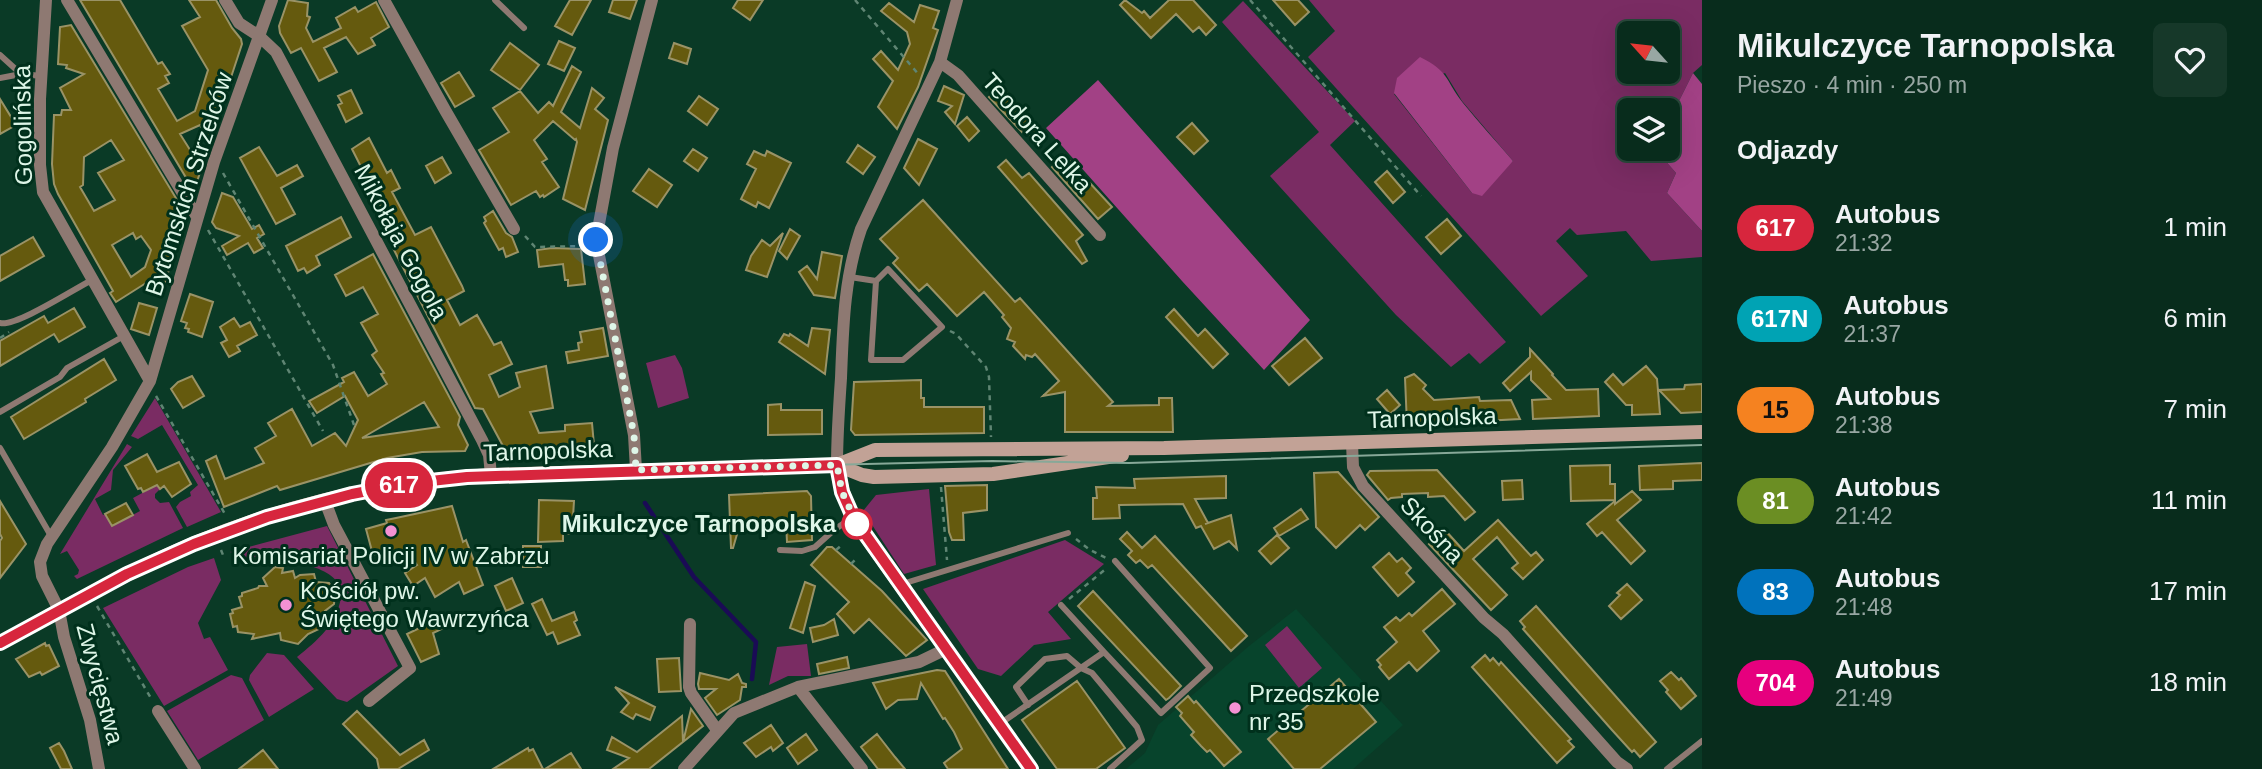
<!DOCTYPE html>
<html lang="pl">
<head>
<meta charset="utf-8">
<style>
	body { margin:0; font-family:Arial,sans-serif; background:#163829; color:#f1f3f6; height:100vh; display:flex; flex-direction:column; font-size:26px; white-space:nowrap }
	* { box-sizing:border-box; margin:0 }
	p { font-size:23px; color:#98a7a3 }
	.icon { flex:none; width:38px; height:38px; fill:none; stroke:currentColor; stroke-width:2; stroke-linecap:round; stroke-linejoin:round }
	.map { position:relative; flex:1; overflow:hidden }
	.side { display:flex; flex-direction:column; background:#082c1c; width:560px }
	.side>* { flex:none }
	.badge { padding:0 14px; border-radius:23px; font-size:24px; line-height:46px }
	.needle { width:46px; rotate:297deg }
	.buttons { position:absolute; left:1617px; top:21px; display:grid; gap:14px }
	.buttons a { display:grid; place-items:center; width:63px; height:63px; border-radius:10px; background:#082c1c; box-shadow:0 7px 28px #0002,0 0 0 2px #29483b; font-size:35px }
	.you { position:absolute; width:35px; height:35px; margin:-18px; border:5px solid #fff; border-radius:50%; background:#1a73e8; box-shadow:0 0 0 10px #1a73e833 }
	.map>.badge { position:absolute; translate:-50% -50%; box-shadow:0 0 0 4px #fff }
	h2 { padding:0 35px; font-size:26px; line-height:63px }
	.round { display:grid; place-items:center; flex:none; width:74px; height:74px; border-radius:10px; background:#163829 }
	.headline { display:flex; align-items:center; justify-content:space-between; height:119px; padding:0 35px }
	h1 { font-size:33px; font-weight:600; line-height:52px }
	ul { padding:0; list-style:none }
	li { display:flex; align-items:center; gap:21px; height:91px; padding:0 35px }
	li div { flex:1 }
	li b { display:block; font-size:26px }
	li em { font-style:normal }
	li .badge { min-width:77px; font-weight:700; text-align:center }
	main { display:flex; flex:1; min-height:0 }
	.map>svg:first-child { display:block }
</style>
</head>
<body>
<main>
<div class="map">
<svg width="1702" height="769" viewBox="0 0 1702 769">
	<rect width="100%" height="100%" fill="#0a3a26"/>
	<path fill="#07442c" d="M1296,609L1403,725L1353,769H1126L1145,753L1158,725L1249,646Z"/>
	<path fill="#7a2c63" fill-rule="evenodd" d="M1309,0H1702V65L1693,73L1668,123V110H1629V149H1655L1676,173L1667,193L1702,231V257L1651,261L1626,231L1577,235L1570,228L1556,241L1588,276L1541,316L1308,57L1335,31ZM1629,33H1668V72H1629ZM1445,73L1462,101L1513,161L1472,193L1394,94Z
		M1243,1L1355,121L1330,145L1506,342L1480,364L1469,353L1451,367L1396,315L1270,176L1319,132L1222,22Z
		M675,355L682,368L689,398L658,408L646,363Z
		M155,398L221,512L187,527L176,507L180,502L191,496L190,492L198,485L162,425L138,439L131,436Z
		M127,444L132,447L113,470L111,490L95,499L103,515L105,514L112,526L140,511L133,498L157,485L160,489L155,494V498L160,503L169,502L183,528L77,579L74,576L78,574L79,570L67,551L60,554Z
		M929,489L936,565L904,574L863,511L876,495Z
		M327,526L398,666L347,702L337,699L297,657C317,641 337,624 341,597C346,566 283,559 262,557C255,556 246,559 240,557C236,556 234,553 230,552Z
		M1065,540L1104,564L1048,612L1071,639L1034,645L1001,676L978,669L923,589Z
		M214,558L221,580L198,623L204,639L210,637L228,670L164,706L103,608L188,567Z
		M1287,626L1322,668L1299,688L1265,645Z
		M807,644L811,676H788L769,685L777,647Z
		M267,653L284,655L314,689L269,717L249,680L250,675Z
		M231,675L242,678L264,720L198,760L167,711Z"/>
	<path fill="#a24185" d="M1420,57C1450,72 1445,80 1463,103C1479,123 1497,142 1513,161L1482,196L1472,193L1394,93L1397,78Z
		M1693,73L1702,84V231L1667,193L1676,173L1655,149H1668V123Z
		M1098,80L1310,320L1264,370L1182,281L1046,128Z"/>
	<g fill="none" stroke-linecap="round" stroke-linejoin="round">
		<path stroke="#1a0b55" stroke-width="4.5" d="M645,503L694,577L756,642L752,679"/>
	</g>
	<path fill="#655a0e" stroke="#9a9366" stroke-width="2" fill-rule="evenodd" d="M80,0H120L158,64L162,62L170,74L165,76L169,83L158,89L177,121L195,111L208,70L182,26L200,17L189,0H216L232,28L241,39L242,44L210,141L200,125L180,134L192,153L205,157L194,191Z
		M288,0L308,3L307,16L310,17L306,28L313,42L341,28L336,18L355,7L358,12L376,2L389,27L371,38L375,45L358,54L346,37L324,48L337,72L319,81L301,48L291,53L280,33L279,26Z
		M570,0H591L572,35L555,26Z
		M613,0H637L630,19L609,12Z
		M738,0H763L750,20L733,8Z
		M1125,0L1142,13L1144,11L1150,18L1169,0H1193L1216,25L1206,35L1199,27L1193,32L1176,14L1151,38L1120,5Z
		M1273,0H1298L1309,12L1295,25Z
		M889,3L914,22L920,5L939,11L933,28L938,30L918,87L897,129L878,107L893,81L873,59L881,51L898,70L910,44L907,32L881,11Z
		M71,25L185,213V218L163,289L146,283L116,302L110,293L113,291L58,194L54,184L52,164L54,115H61L62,110H71L60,88L84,74L66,68L67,65L58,64L60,27ZM111,140L124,160L98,173L115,200L94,211L80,187L83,185L84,157ZM133,233L136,239L141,236L151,250L145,267L131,277L112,245Z
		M559,41L575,48L564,71L548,64Z
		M510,43L539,65L520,90L491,70Z
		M674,43L691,49L687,64L669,58Z
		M572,66L581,72L561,112L580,128L592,88L604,98L595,109L608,120L585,210L563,199L577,142L576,139L575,140L553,121L534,140L547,159L542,162L559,187L544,197L543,195L540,197L536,191L511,205L479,150L509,132L493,108L520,91L538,113L549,102L553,106Z
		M459,72L474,96L455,107L441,83Z
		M944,86L964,95L955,124L945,112L952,106L938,101Z
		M1000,86L1040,129L1031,137L1024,130L1022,132L989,97Z
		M351,90L362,113L346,122L338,105L342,103L338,96Z
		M699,96L718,109L707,125L688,111Z
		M0,99L16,125L0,134Z
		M967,117L979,131L969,141L957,126Z
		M1192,123L1208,141L1194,154L1177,137Z
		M369,138L387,173L391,170L400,188L392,192L415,235L431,227L462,286L464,291L447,300L460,325L477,315L494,345L501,342L512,364L489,375L499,397L520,387L516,373L546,366L553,408L530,412L539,433L565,431V425L592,423L594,445L507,449L503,446L483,409L475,408L393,248L400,244L352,149Z
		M918,139L937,149L919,185L904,168Z
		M858,145L875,157L863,174L847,162Z
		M259,147L277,176L297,165L303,176L281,188L295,214L276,224L240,158Z
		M693,149L707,158L698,171L684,161Z
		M754,151L765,156L767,151L791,163L769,208L758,202L756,207L741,199L756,169L747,164Z
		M1064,155L1112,207L1098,219L1052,167Z
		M442,157L451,173L435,183L426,166Z
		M1006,160L1022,178L1029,173L1083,235L1076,241L1087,261L1082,264L998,167Z
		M649,169L672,185L657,207L633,191Z
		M1387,171L1405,192L1393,203L1375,182Z
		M222,193L233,197L252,229L259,225L264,234L257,238L263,248L254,253L248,243L227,255L222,246L239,236L216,228L212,222Z
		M923,200L1015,302L1020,298L1113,402L1108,406L1159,405V398H1172L1173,432H1065V392L1043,396L1059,381L1035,354L1032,357L1026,355L1025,359L1013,346L1015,342L1007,339L1011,328L1002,317L1004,315L984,292L957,316L927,284L919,291L893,263L898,258L880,239Z
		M493,211L506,233L512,237L518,252L506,257L503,248L499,250L484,223L486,221L484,217Z
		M341,217L351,237L316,256L320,265L307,273L304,268L298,271L286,246Z
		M1447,219L1461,236L1441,254L1426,237Z
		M790,229L800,236L787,259L779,251Z
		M783,233L767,277L746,270L751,256L762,240L770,246Z
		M33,237L44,256L0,281V256Z
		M552,248L581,249L585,284L568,286V280H565L563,264L539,267L537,250Z
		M822,252L842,256L835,298L814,295L799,272L807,266L817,279Z
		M373,254L460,417L458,425L468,445L465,451L422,452L387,458L280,490L277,486L224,507L206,461L216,456L225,479L264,463L255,448L276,436L268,423L292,409L312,446L335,433L346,446L358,420L345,396L317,413L309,401L344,382L342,378L354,372L368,396L387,384L381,374L384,373L372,355L377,351L361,323L378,314L363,287L346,296L335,275ZM424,402L439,427L362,438Z
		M190,294L213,302L202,337L188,332L189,329L185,328L187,323L181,321Z
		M139,303L157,308L149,335L131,329Z
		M74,308L85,327L59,342L54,334L0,366V341L44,316L48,323Z
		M1174,309L1198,336L1205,329L1228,354L1213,368L1166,317Z
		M234,318L240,327L250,322L257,335L237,346L240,351L229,357L221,343L227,340L220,327Z
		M603,328L608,356L568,363L566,352L579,350L578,343L582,342L580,332Z
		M812,328L830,330L825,374L779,342L784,334L789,336L790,334L808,346Z
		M1305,338L1322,358L1289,385L1272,366Z
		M1530,349L1553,374L1552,375L1566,390L1598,389L1599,416L1533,419L1532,400L1550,399L1531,380V372L1510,391L1503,383L1530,357Z
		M104,359L116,380L85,399L86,402L24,439L11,417Z
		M1646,366L1657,379L1660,414L1632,415V405H1626L1605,382L1613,374L1623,385Z
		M1414,374L1426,385L1423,389L1434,400L1479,397L1480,401L1511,400L1520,419L1407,425L1405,378Z
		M192,376L204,396L183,408L171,389L178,382Z
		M921,380V398H924V407H984V433L855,435L851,430L854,382Z
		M1702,384V412L1681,413L1659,390L1684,389L1685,385Z
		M1387,390L1400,405L1390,414L1377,399Z
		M781,404V410H822V434L768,435V405Z
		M147,454L157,472L179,462L191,484L172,497L164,486L160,489L157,485L143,492L141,488L138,489L125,466Z
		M1702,463V480L1673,481V489L1640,490L1639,466Z
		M1610,465V484H1615V500L1571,501L1570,466Z
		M1437,470L1475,512L1465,520L1444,496L1428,497V493L1402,494V497L1391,498L1388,500L1367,475L1370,471Z
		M1338,472L1379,517L1365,530L1360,525L1336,548L1316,527L1314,473Z
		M1226,476V498L1195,499L1208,523L1205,524L1231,515L1237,549L1229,541L1214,549L1201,526L1196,528L1183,504L1119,505L1120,518L1093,519V498H1097L1096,487L1135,488L1134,479Z
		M1522,480L1523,499L1503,500L1502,481Z
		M987,485V510L963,513L964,540H952L949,532L945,486Z
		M807,491L811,496L812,540L787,542L786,522L740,524L733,548H731L729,495Z
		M1632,491L1641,500L1617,520L1645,551L1631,564L1602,532L1597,536L1587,524L1615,501V504Z
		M539,500L574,501L572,534H563V541L538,542Z
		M0,501L26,544L0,578V541L2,538L0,534Z
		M126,503L133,515L112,526L105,514Z
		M452,506L463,542L466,540L483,585L464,594L459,582L435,597L425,578L413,586L405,573L417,565L407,551L389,555L388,552L373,555L366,529L387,523L386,520L396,518Z
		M1301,509L1308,519L1279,536L1274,528Z
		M1498,520L1531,556L1536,552L1543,560L1523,579L1512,568L1518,563L1497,537L1473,559L1507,595L1491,610L1429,544L1445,530L1464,551Z
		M1127,532L1142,548L1155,536L1247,636L1231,651L1152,565L1148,568L1140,560L1136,563L1128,555L1132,551L1120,539Z
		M1277,535L1289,548L1271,564L1259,551Z
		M523,546H541V567H523Z
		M827,547H832L882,591L927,640L906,656L869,619L854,633L837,614L849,602L811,565Z
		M1389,553L1397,562L1402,558L1411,568L1406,573L1414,582L1398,596L1373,567Z
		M275,567L283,568L282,573L293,571L295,578L300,575L314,574L316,582L329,583L335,593L334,604L325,611L327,620L319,629L308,634L298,644L281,640L280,633L252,639L254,634L238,632L237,626L233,627L230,614L233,613L232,610L242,607L239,597L242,596V593L258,588L259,586H267L263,578Z
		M512,578L523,603L506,611L495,586Z
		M805,582L815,586L803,633L790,628Z
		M1627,584L1642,600L1621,619L1609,606L1620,595L1617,593Z
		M1442,589L1455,604L1423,631L1439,651L1417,671L1409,662L1389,679L1379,667L1381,665L1377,660L1397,642L1384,627L1396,617L1400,621L1409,613L1412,616Z
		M1093,591L1181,686L1169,698L1166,700L1078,606Z
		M542,599L552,621L574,612L577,620L574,622L580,635L558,644L553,632L547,635L532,604Z
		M1536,606L1656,742L1640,757L1634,750L1632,752L1612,730L1523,629L1525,627L1520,621Z
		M449,614L454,623L433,633L439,654L421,662L407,634Z
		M834,619L838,635L813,642L810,628L824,625Z
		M45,643L46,646L49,645L59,666L42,675L40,672L29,677L16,659Z
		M1485,655L1490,661L1493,658L1499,665L1501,662L1571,739L1568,741L1574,747L1557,763L1472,667Z
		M847,657L849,668L819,674L817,664Z
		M679,658L681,691L659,692L657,659Z
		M937,670L945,671L1008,769H948L944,763L962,749L954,732L945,718L943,719L921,683L917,699L898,700L886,709L873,683Z
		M1671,672L1679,680L1681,678L1696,696L1681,709L1666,692L1668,690L1660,681Z
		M700,673L729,680L738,674L742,683L746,684V687H742L740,700L717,715L705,698L716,689H699L698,684Z
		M1339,679L1376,722L1320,769H1294L1268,739Z
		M1077,681L1125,748L1096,769H1057L1022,720Z
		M615,687L655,707L650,720L636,714L633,719L621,712L629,703Z
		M1188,696L1194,703L1196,701L1241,752L1224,766L1210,750L1207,752L1201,746L1191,735L1194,732L1180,716L1182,713L1176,707Z
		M691,709L703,726L649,769H613L629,758L607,750L612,737L637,752L682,716L683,742Z
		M357,711L400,755L424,740L429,750L398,769H379L377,759L343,724Z
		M771,725L783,743L773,751L771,747L756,757L744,743Z
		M806,734L817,750L798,764L787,748Z
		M877,734L895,757L905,769H878L861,747Z
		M59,743L64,751L72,769H61L50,748Z
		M528,748L529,751L533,749L543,769H493Z
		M263,750L278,769H239Z
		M571,753L581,769H545Z"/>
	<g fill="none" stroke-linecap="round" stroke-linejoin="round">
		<path stroke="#5f8573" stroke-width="2.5" stroke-dasharray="5 5" stroke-linecap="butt" d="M855,0L920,76
			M1250,0L1421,196
			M223,173L333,365L354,425
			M208,230L323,431
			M525,236L535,247L584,246
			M950,331L956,334L986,367L989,377L991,437
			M0,338L9,332
			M156,396L225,514
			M941,487L947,560
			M1076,539L1090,550L1106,558
			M221,550L223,555
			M836,550L843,544
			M851,564L855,560
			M1069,599L1107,568
			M97,606L152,700"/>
		<path stroke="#8e7972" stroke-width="6" d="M495,0L524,28
			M0,55L21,74
			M0,78L21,74L42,76
			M850,277L876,281L888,269L942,327L903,360H871L876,281
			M0,323C16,327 74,289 92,280
			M0,412L60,377L67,368L124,336
			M0,448L51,536
			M780,550L802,551L815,547L834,530L853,517
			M902,584L1068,533
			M1061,605L1104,652
			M1028,705L1016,687L1045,659L1067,656L1081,668L1092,673L1137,727L1142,740L1110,769
			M1001,723L1104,652L1161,713L1210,668L1115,561
			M1667,769L1702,741"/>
		<path stroke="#8e7972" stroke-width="12" d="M46,0L40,99V165L43,192L150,381
			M67,0L197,217
			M225,0L239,23L259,36L276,52L482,440L489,455L491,475
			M384,0L445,110L514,229
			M940,62L958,75L1100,235
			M1352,443L1353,467L1363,486L1484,618L1503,634L1617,762L1627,769
			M837,465C837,436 839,407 841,378C843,327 844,278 861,229L940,62L957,0
			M636,470L634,435L596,240L613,148L652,0
			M325,501L334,525L410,668L369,701
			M690,624L689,687L691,693L717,730
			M798,687L862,769
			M158,711L195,769
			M99,769L90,720L64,637L59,610L42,576L40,562L47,544L112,447L150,381L214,162L272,0
			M684,769L734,713L798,687L919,662L946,649"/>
		<path stroke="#c2a296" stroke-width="14" d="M837,465C841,486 845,505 857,524L1031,769
			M837,465L862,475L874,477L993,474L1122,455
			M0,643C64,608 128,571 195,543C289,504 390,481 491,475L837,465L875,450L1164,448L1702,432"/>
		<path stroke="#87a898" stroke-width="2" d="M0,643L127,574L215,535L267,517L325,501L404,484L442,479L491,475L702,468L992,461L1129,463L1702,445"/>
	</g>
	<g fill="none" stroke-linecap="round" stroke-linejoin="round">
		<defs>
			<path id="line" d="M0,643L127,574L194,544L267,517L352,494L404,484L467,477L837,465L842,492L853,517L1031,769"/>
		</defs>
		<use href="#line" stroke="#fff" stroke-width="16"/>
		<use href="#line" stroke="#d7263d" stroke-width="10"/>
		<path stroke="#def6e8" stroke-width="7" stroke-dasharray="0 12.6" d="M596,240L634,435L636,470L837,465L842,492L857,524"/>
	</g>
	<circle fill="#fff" stroke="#d7263d" stroke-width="3.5" cx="857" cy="524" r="14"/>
	<g fill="#f491d3" stroke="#00301c" stroke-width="2.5">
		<circle cx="391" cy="531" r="7"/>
		<circle cx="286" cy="605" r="7"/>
		<circle cx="1235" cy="708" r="7"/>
	</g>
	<g text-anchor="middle" stroke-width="6" stroke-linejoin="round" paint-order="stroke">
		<g font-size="24" fill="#def6e8" stroke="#00301c">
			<text transform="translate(23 125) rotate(-91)" y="8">Gogolińska</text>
			<text transform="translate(1037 133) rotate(48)" y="8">Teodora Lelka</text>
			<text transform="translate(189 184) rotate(-72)" y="8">Bytomskich Strzelców</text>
			<text transform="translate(401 242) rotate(62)" y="8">Mikołaja Gogola</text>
			<text transform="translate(1432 418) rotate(-2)" y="8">Tarnopolska</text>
			<text transform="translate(548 451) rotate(-2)" y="8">Tarnopolska</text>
			<text transform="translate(1432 530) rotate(47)" y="8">Skośna</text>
			<text transform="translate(100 684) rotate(75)" y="8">Zwycięstwa</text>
		</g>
		<g font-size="24" font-weight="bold" fill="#def6e8" stroke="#00301c" text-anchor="end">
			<text x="836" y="532">Mikulczyce Tarnopolska</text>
		</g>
		<g font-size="24" fill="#def6e8" stroke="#00301c" text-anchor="start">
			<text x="391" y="564" text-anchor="middle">Komisariat Policji IV w Zabrzu</text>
			<text x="300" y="599">Kościół pw.<tspan x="300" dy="28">Świętego Wawrzyńca</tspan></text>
			<text x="1249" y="702">Przedszkole<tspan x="1249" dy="28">nr 35</tspan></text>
		</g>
	</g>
</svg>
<div class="buttons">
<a><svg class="needle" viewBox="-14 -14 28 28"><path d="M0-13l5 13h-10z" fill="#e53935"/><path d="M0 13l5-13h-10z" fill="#98a7a3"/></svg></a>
<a><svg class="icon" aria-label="layers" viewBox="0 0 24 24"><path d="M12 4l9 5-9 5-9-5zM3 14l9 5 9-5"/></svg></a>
</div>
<div class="you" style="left:596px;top:240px"></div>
<b class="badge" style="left:399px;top:485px;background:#d7263d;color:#fff">617</b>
</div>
<section class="side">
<div class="headline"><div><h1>Mikulczyce Tarnopolska</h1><p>Pieszo · 4 min · 250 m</p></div><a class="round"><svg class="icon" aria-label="heart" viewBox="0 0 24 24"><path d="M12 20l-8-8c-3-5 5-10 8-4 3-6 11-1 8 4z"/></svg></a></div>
<h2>Odjazdy</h2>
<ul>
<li><span class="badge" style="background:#d7263d;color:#fff">617</span><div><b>Autobus</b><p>21:32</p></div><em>1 min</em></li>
<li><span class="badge" style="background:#00a3b4;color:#fff">617N</span><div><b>Autobus</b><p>21:37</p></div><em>6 min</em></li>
<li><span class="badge" style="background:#f58220;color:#111">15</span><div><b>Autobus</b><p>21:38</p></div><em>7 min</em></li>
<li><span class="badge" style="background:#6b8e23;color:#fff">81</span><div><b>Autobus</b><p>21:42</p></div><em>11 min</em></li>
<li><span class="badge" style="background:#0072bc;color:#fff">83</span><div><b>Autobus</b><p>21:48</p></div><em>17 min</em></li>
<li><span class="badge" style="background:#e6007e;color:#fff">704</span><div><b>Autobus</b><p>21:49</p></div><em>18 min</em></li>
</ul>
</section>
</main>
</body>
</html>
